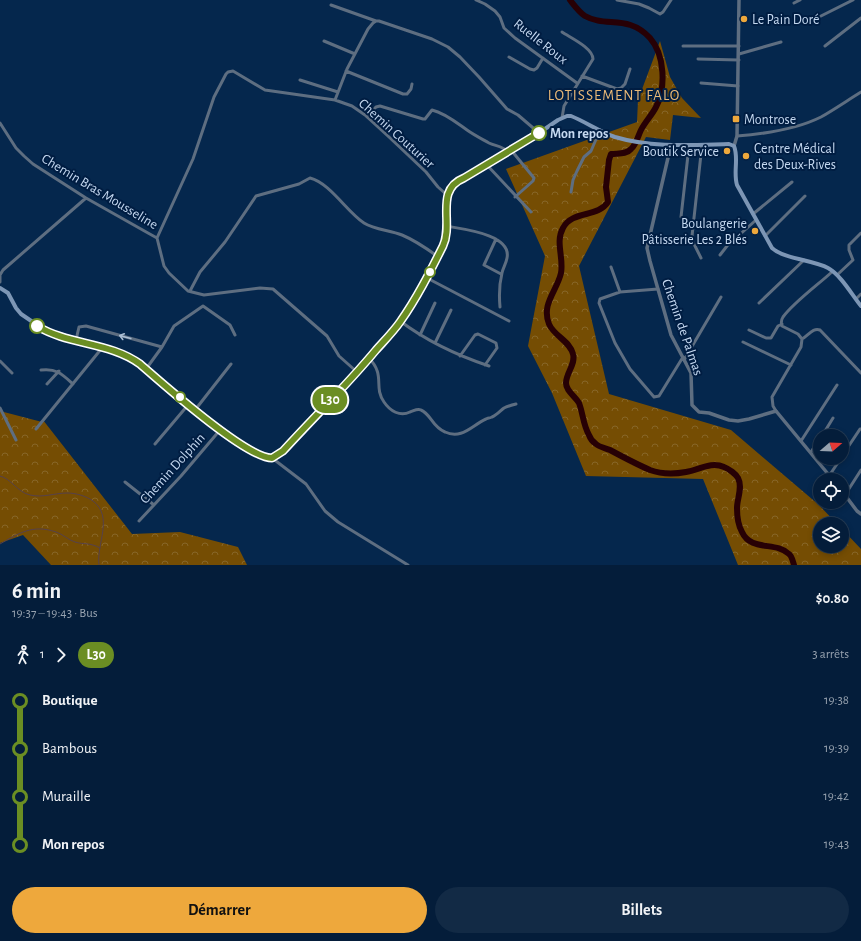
<!DOCTYPE html>
<html lang="fr">
<head>
<meta charset="utf-8">
<style>
	body { margin:0; font-family:"Alegreya Sans",sans-serif; background:#122a45; color:#f1f3f6; height:100vh; display:flex; flex-direction:column; font-size:15px; white-space:nowrap }
	* { box-sizing:border-box; margin:0 }
	p { font-size:13px; color:#97a2af }
	.icon { flex:none; width:22px; height:22px; fill:none; stroke:currentColor; stroke-width:2; stroke-linecap:round; stroke-linejoin:round }
	.map { position:relative; height:565px; overflow:hidden }
	.panel { display:flex; flex-direction:column; background:#041d3a; flex:1 }
	.panel>* { flex:none }
	.badge { padding:0 8px; border-radius:13px; font-size:14px; line-height:26px }
	.needle { width:26px; rotate:71deg }
	.buttons { position:absolute; left:813px; top:429px; display:grid; gap:8px }
	.buttons a { display:grid; place-items:center; width:36px; height:36px; border-radius:50%; background:#041d3a; box-shadow:0 2px 6px #0003,0 0 0 1px #253b54; font-size:20px }
	.map>.badge { position:absolute; translate:-50% -50%; box-shadow:0 0 0 2px #fff }
	.legs { display:flex; align-items:center; gap:6px; height:44px; padding:0 12px; font-size:13px }
	.legs p { margin-inline-start:auto }
	.overview { display:flex; align-items:center; justify-content:space-between; height:68px; padding:0 12px }
	h1 { font-size:22px; font-weight:700; line-height:30px }
	.primary-button { display:flex; gap:8px; margin-top:auto; padding:8px 12px }
	.primary-button a { flex:1; height:46px; border-radius:24px; background:#eea83c; color:#111; font-size:16px; font-weight:700; line-height:46px; text-align:center }
	.primary-button a+a { background:#122a45; color:#f1f3f6 }
	ul { padding:0 12px; list-style:none }
	li { display:flex; align-items:center; gap:14px; height:48px; font-size:15px }
	li i { display:grid; place-items:center; width:6px; height:100%; margin:0 5px; background:currentColor }
	li i::after { content:''; width:10px; height:10px; margin:-5px; border:3px solid; border-radius:50%; background:#041d3a }
	li p { margin-inline-start:auto }
	li:first-child i { background:linear-gradient(#0000 50%,currentColor 0) }
	li:last-child i { background:linear-gradient(currentColor 50%,#0000 0) }
	.map>svg:first-child { display:block }
</style>
</head>
<body>
<div class="map">
<svg width="861" height="565" viewBox="0 0 861 565">
	<defs>
		<pattern id="forest-crowns" width="20" height="18" patternUnits="userSpaceOnUse"><rect width="20" height="18" fill="#754d03"/><path d="M2 6a3 3 0 1 1 6 0M12 15a3 3 0 1 1 6 0" fill="none" stroke="#876628"/></pattern>
	</defs>
	<rect width="100%" height="100%" fill="#05274d"/>
	<path fill="url(#forest-crowns)" d="M660,41L670,77L682,98L701,118L673,115L670,140L646,137L579,266L609,394L731,430L819,505L837,524H820V546H842V529L861,549V565H738L703,479L586,476L552,393L528,346L545,256L506,169L637,122L638,100Z
		M0,411L42,422L43,420L132,534L180,532L238,547L247,565H51L23,535L0,543Z"/>
	<g fill="none" stroke-linecap="round" stroke-linejoin="round">
		<path stroke="#56414c" stroke-width="1" d="M0,476C12,479 17,492 30,495C43,498 55,493 67,493C76,493 86,496 93,501C114,517 96,544 99,565
			M0,544C19,533 33,524 56,532C63,534 68,540 75,542C85,545 89,542 100,548"/>
		<path stroke="#270005" stroke-width="6" d="M570,0C574,5 579,12 585,16C606,28 628,14 650,38C665,55 666,88 656,107C652,115 645,122 641,130C638,136 636,145 631,149C626,155 618,153 611,154L609,160L606,187L608,202C598,218 572,210 563,228C555,242 564,258 561,273C557,291 541,304 549,324C554,336 570,341 573,354C576,364 566,373 566,383C566,391 575,396 579,403C583,413 583,425 589,435C590,438 593,442 596,444C599,447 605,448 610,450C623,457 636,464 650,470C661,474 675,474 686,472C699,470 711,461 724,467C729,469 736,474 738,478C743,487 737,499 737,508C737,516 738,525 742,532C751,552 776,541 789,554C792,556 793,562 794,565"/>
		<path stroke="#5e6e81" stroke-width="3" d="M476,0L485,4L495,11L500,17L504,28L515,38L577,83
			M617,0L639,4L649,8L660,14L663,12L671,0
			M794,3L800,0
			M331,5L376,21
			M811,21L853,0
			M562,32C571,38 593,48 593,59L564,106L562,118
			M324,41L355,54
			M683,46H739
			M825,46L861,18
			M739,54L781,42
			M509,57L530,69L534,70L537,68L543,58
			M698,59L739,60
			M346,71L403,94H407L411,89L412,84
			M582,76L617,89L621,88L625,84L630,69
			M300,80L338,92
			M701,83L738,86
			M335,100L347,69L368,29L373,23L376,21H379L432,39L448,47L460,57L479,77L507,109L518,115L539,133
			M367,117L376,107L380,106L423,119H425L432,110C445,113 457,123 467,130C474,135 482,139 489,143C495,146 503,146 508,152
			M0,123L16,148L24,156L33,164L86,198L148,233L157,238L164,266L169,273L188,291L204,295L260,288L273,289L327,336L339,356L357,372
			M737,136C764,134 797,129 821,117C835,109 848,100 861,92
			M511,150L534,178L533,181L515,197
			M486,164L531,212
			M571,192L573,180L577,171L584,157L591,151L600,130
			M753,214L792,182
			M681,217L689,146
			M446,226C462,229 512,234 507,258C506,264 503,268 502,273C499,285 499,296 500,307
			M765,236L805,196
			M157,238L193,159L214,97L226,74L228,72L233,71L265,90L335,100L352,106L365,115L389,137L426,172L438,187L447,195
			M496,239L484,265L501,274
			M720,255L727,246L756,220
			M701,258L693,242L692,236L702,145
			M611,267L620,292
			M837,275L853,260L849,250V245L861,233
			M427,278L509,321
			M0,282V275L3,270L86,198
			M658,289L620,292L600,299L599,303L615,343L630,369L654,397L659,396L683,357
			M190,291L200,272L225,242L256,196L299,184L310,178C330,183 347,212 364,223C375,230 390,230 402,235C414,240 426,248 437,256
			M856,299L861,294
			M759,303L804,260
			M400,321C428,342 456,355 489,366
			M749,330L766,338H771L778,326L782,324
			M420,335L435,303
			M802,339C808,336 813,327 820,330L861,373
			M76,340L79,327L86,326L162,347
			M743,342L791,365
			M435,343L451,310
			M460,356L475,335L478,334L496,343L497,348L485,365
			M369,358C386,376 373,386 384,402C390,411 400,417 410,412C414,411 417,408 421,410C431,414 432,427 445,432C462,440 472,425 486,419C490,417 488,419 492,417C497,415 500,411 504,408C508,406 512,405 516,404
			M684,360L721,297
			M0,361L12,373
			M146,369L162,347L174,326L203,306L230,325L235,335
			M41,370C56,368 62,374 73,384
			M47,384L59,371
			M0,408L16,440
			M195,410L231,364
			M776,411L773,406L772,397L801,347L802,339L798,334L782,326C781,323 781,320 783,317C794,302 819,284 833,271
			M36,429L102,348
			M822,436L833,418
			M801,441L837,385
			M155,444L188,405
			M811,452L820,438
			M842,456L860,429H861
			M272,458L306,484L325,511L338,522L408,565
			M829,476L841,458
			M125,482L154,505
			M845,495L861,470
			M139,521L181,476L220,430"/>
		<path stroke="#5e6e81" stroke-width="3.5" d="M671,145L647,248L650,261L671,335L691,373L692,405L699,412L709,413L729,420L738,421L749,419L776,411L833,480
			M734,146L737,136L739,0
			M842,491L857,511L861,514"/>
		<path stroke="#7d96b5" stroke-width="4" d="M0,288L8,293L16,308L21,314L43,329L118,352L127,356L140,364C163,384 246,458 272,458L283,451C314,417 346,385 376,350C384,341 392,332 400,322C417,298 430,272 443,246C454,223 434,190 464,178L539,133L558,120L567,116H571C586,122 600,132 615,137C652,148 691,145 729,144L734,146C739,158 733,172 737,185L772,248C784,259 813,260 828,268C841,275 852,295 861,306"/>
	</g>
	<defs><path id="oneway-shaft" d="M-6 0H5M1.5-3L5.5 0L1.5 3" fill="none" stroke-width="1.6" stroke-linecap="round" stroke-linejoin="round"/></defs>
	<use stroke="#aabed4" href="#oneway-shaft" transform="translate(125 337) rotate(-165)"/>
	<g fill="none" stroke-linecap="round" stroke-linejoin="round">
		<defs>
			<path id="line-1" d="M37,326C68,345 110,342 140,364C163,384 246,458 272,458L283,451C314,417 347,385 376,350C384,341 393,332 400,322C417,298 430,272 443,246C454,223 434,190 464,178L539,133"/>
		</defs>
		<use href="#line-1" stroke="#fff" stroke-width="9"/>
		<use href="#line-1" stroke="#6b8e23" stroke-width="6"/>
	</g>
	<g fill="#eea83c" stroke="#001d42" stroke-width="1.5">
		<circle cx="744" cy="19" r="4"/>
		<rect x="732" y="115" width="8" height="8" rx="2"/>
		<circle cx="727" cy="151" r="4"/>
		<circle cx="746" cy="156" r="4"/>
		<circle cx="755" cy="231" r="4"/>
	</g>
	<g fill="#fff" stroke="#6b8e23" stroke-width="2">
		<circle cx="539" cy="133" r="7"/>
		<circle cx="430" cy="272" r="5"/>
		<circle cx="37" cy="326" r="7"/>
		<circle cx="180" cy="397" r="5"/>
	</g>
	<g text-anchor="middle" stroke-width="4" stroke-linejoin="round" paint-order="stroke">
		<g font-size="14" fill="#c4d8f0" stroke="#001d42" text-anchor="start">
			<text x="752" y="24">Le Pain Doré</text>
			<text x="744" y="124">Montrose</text>
			<text x="754" y="153">Centre Médical<tspan x="754" dy="16">des Deux-Rives</tspan></text>
			<text x="719" y="156" text-anchor="end">Boutik Service</text>
			<text x="747" y="228" text-anchor="end">Boulangerie<tspan x="747" dy="16">Pâtisserie Les 2 Blés</tspan></text>
		</g>
		<g font-size="14" fill="#c4d8f0" stroke="#001d42">
			<text transform="translate(541 41) rotate(38)" y="5">Ruelle Roux</text>
			<text transform="translate(397 133) rotate(42)" y="5">Chemin Couturier</text>
			<text transform="translate(100 191) rotate(31)" y="5">Chemin Bras Mousseline</text>
			<text transform="translate(683 327) rotate(71)" y="5">Chemin de Palmas</text>
			<text transform="translate(172 468) rotate(-48)" y="5">Chemin Dolphin</text>
		</g>
		<g font-size="14" font-weight="bold" fill="#c4d8f0" stroke="#001d42" text-anchor="start">
			<text x="550" y="138">Mon repos</text>
		</g>
		<g font-size="15" letter-spacing="1" fill="#e9b977" stroke="#001d42">
			<text x="614" y="100">LOTISSEMENT FALO</text>
		</g>
	</g>
</svg>
<div class="buttons">
<a><svg class="needle" viewBox="-14 -14 28 28"><path d="M0-13l5 13h-10z" fill="#e53935"/><path d="M0 13l5-13h-10z" fill="#97a2af"/></svg></a>
<a><svg class="icon" aria-label="locate" viewBox="0 0 24 24"><circle cx="12" cy="12" r="6"/><path d="M12 2v4M12 18v4M2 12h4M18 12h4"/></svg></a>
<a><svg class="icon" aria-label="layers" viewBox="0 0 24 24"><path d="M12 4l9 5-9 5-9-5zM3 14l9 5 9-5"/></svg></a>
</div>
<b class="badge" style="left:330px;top:400px;background:#6b8e23;color:#fff">L30</b>
</div>
<section class="panel">
<div class="overview"><div><h1>6 min</h1><p>19:37 – 19:43 · Bus</p></div><b>$0.80</b></div>
<div class="legs"><svg class="icon" aria-label="walk" viewBox="0 0 24 24"><circle cx="13" cy="4" r="2"/><path d="M13 8l-2 6 4 7M11 14l-3 7M7 12l3-4h3l4 4"/></svg>1<svg class="icon" aria-label="forward" viewBox="0 0 24 24"><path d="M9 5l7 7-7 7"/></svg><b class="badge" style="background:#6b8e23;color:#fff">L30</b><p>3 arrêts</p></div>
<ul>
<li><i style="color:#6b8e23"></i><b>Boutique</b><p>19:38</p></li>
<li><i style="color:#6b8e23"></i><span>Bambous</span><p>19:39</p></li>
<li><i style="color:#6b8e23"></i><span>Muraille</span><p>19:42</p></li>
<li><i style="color:#6b8e23"></i><b>Mon repos</b><p>19:43</p></li>
</ul>
<div class="primary-button"><a>Démarrer</a><a>Billets</a></div>
</section>
</body>
</html>
